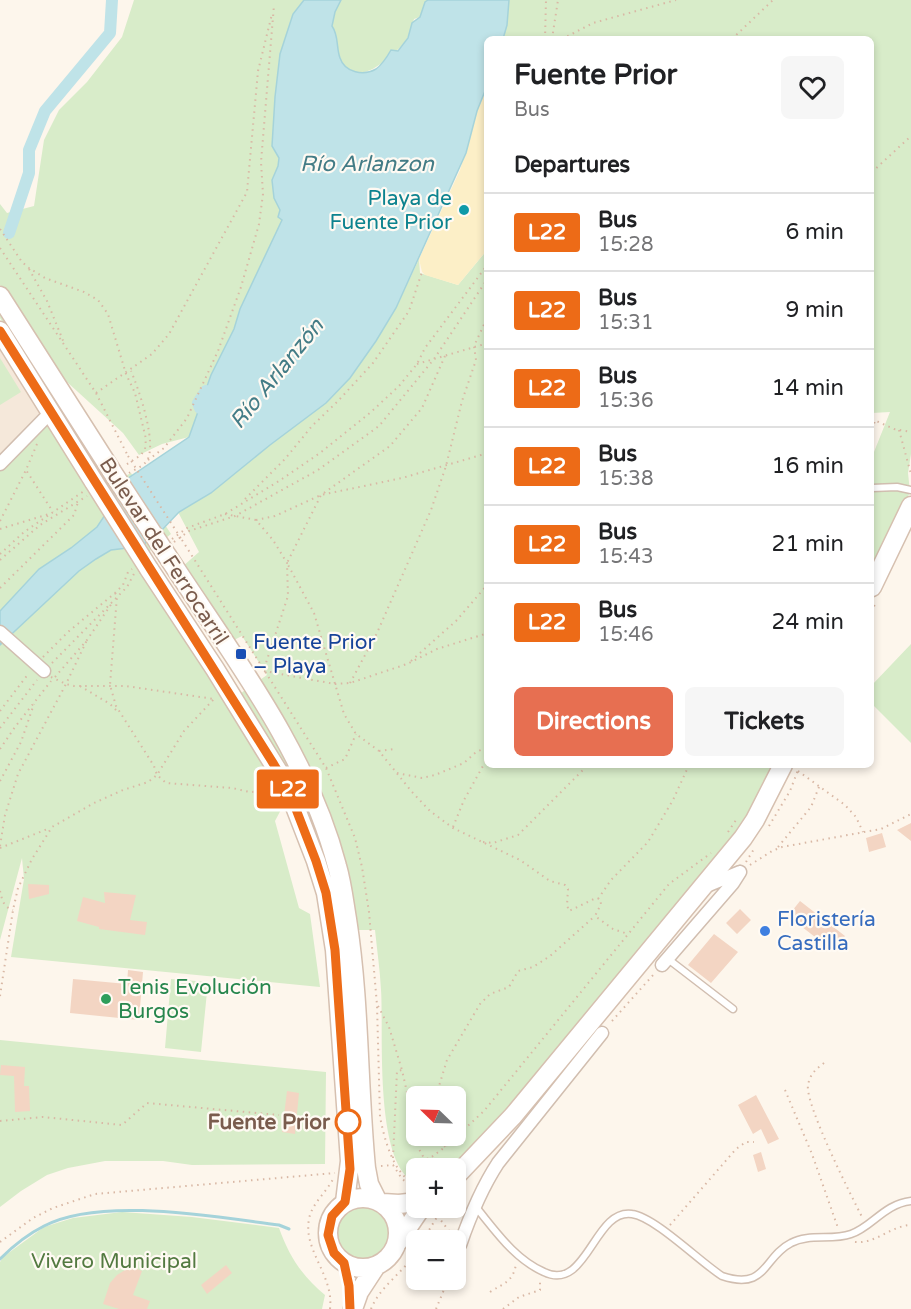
<!DOCTYPE html>
<html lang="en">
<head>
<meta charset="utf-8">
<style>
	body { margin:0; font-family:"Varela Round",sans-serif; background:#f6f6f6; color:#202124; height:100vh; display:flex; flex-direction:column; font-size:22px; white-space:nowrap }
	* { box-sizing:border-box; margin:0 }
	p { font-size:20px; color:#757577 }
	.icon { flex:none; width:33px; height:33px; fill:none; stroke:currentColor; stroke-width:2; stroke-linecap:round; stroke-linejoin:round }
	.map { position:relative; flex:1; overflow:hidden }
	.sheet { position:absolute; left:484px; top:36px; width:390px; height:732px; display:flex; flex-direction:column; background:#fff; border-radius:9px; box-shadow:0 3px 9px #0003 }
	.sheet>* { flex:none }
	.badge { padding:0 12px; border-radius:4px; font-size:21px; line-height:39px }
	.needle { width:39px; rotate:293deg }
	.controls { position:absolute; left:406px; top:1086px; display:grid; gap:12px }
	.controls a { display:grid; place-items:center; width:60px; height:60px; border-radius:9px; background:#fff; box-shadow:0 3px 9px #0003; font-size:30px }
	.map>.badge { position:absolute; translate:-50% -50%; box-shadow:0 0 0 3px #fff }
	h2 { padding:0 30px; font-size:22px; line-height:54px }
	.round { display:grid; place-items:center; flex:none; width:63px; height:63px; border-radius:9px; background:#f6f6f6 }
	.overview { display:flex; align-items:center; justify-content:space-between; height:102px; padding:0 30px }
	h1 { font-size:28px; font-weight:700; line-height:45px }
	.button { display:flex; gap:12px; margin-top:auto; padding:12px 30px }
	.button a { flex:1; height:69px; border-radius:9px; background:#e76f51; color:#fff; font-size:24px; font-weight:700; line-height:69px; text-align:center }
	.button a+a { background:#f6f6f6; color:#202124 }
	ul { padding:0; list-style:none }
	li { display:flex; align-items:center; gap:18px; height:78px; padding:0 30px; border-top:2px solid #e0e0e0 }
	li div { flex:1 }
	li b { display:block; font-size:22px }
	li em { font-style:normal }
	li .badge { min-width:66px; font-weight:700; text-align:center }
	.map>svg:first-child { display:block }
</style>
</head>
<body>
<div class="map">
<svg width="911" height="1309" viewBox="0 0 911 1309">
	<rect width="100%" height="100%" fill="#fdf6ec"/>
	<path fill="#f5e8da" d="M0,342L49,421L0,470Z"/>
	<path fill="#d8ecc9" fill-rule="evenodd" d="M134,0H304L293,14L280,54L275,97L273,129L275,152L279,158L278,166L272,180L274,198L281,210L278,217L282,220L280,226L240,309L234,329L198,403L200,408L189,437L162,444L139,455L123,433L67,382L37,342L0,285V204L7,213L34,206L44,140L59,110L87,82L122,37Z
		M341,0H428L425,2L420,17L414,19C412,25 411,32 408,37C402,48 394,52 385,60C374,70 358,79 344,66C334,56 339,38 332,26L335,12Z
		M509,0H911V454L908,473L910,492L872,572V457L890,412L872,413V39H503L507,25Z
		M487,250L488,765H777L750,812L724,850L512,1103L455,1167L453,1168H417V1183C373,1169 384,1029 381,990C380,970 377,950 375,930H358L352,890L333,829L257,682L267,675L242,636L230,642L182,567L199,552L178,512L211,493L270,445L326,403L350,378L376,341L396,308L419,259L420,273L458,285ZM417,1096H456V1136H417Z
		M0,312L112,483L131,473L171,534L136,562L269,773L284,804L275,821L299,908L310,914L320,987L11,957L24,879L22,858L0,940V470L49,421L11,335L0,318Z
		M0,358L21,392L0,405Z
		M911,644V743L872,704V685Z
		M245,690L281,745L322,837L341,918L332,894L239,695Z
		M171,979L208,982L201,1052L165,1048Z
		M0,1040L326,1072L325,1164L192,1165L163,1161H105L68,1168L47,1175L21,1191L0,1207Z
		M335 1232a28 28 0 1 1 56 0a28 28 0 1 1-56 0Z
		M122,1212L192,1217L279,1228C289,1256 302,1276 325,1295L322,1309H0V1262L3,1257L44,1227L73,1218Z"/>
	<path fill="#fcefc7" d="M487,86V250L458,285L425,275L422,272L419,259L460,170L477,111Z"/>
	<path fill="#bfe3e8" stroke="#a5d3da" stroke-width="1.5" d="M304,0H341L335,12L332,26C339,36 336,47 340,58C345,73 364,76 376,69C383,64 387,57 391,50L398,51L408,38L412,23L420,17L425,2L428,0H509L507,25L503,39H488L487,86L477,111L466,153L396,308L376,341L350,378L326,403L270,445L211,493L179,512L161,531L148,538L144,546L111,550L96,559L79,571L0,645V611L39,569L71,548L97,527L107,512L115,487L189,437L211,375L234,329L240,309L282,220L278,217L280,210L274,198L272,180L278,166L279,158L272,146L275,97L280,54L293,14Z"/>
	<g fill="none" stroke-linecap="round" stroke-linejoin="round">
		<path stroke="#a5d3da" stroke-width="3" d="M0,1259C12,1247 28,1234 44,1226C101,1196 215,1217 279,1225L289,1229"/>
		<path stroke="#bfe3e8" stroke-width="12" d="M9,233L29,173V150L45,111L110,33L112,0
			M200,408L198,403L206,391"/>
	</g>
	<path fill="#f3d5c3" d="M911,823V841L897,830Z
		M882,833L886,847L869,852L866,838Z
		M28,884L49,885V894L29,899Z
		M104,892L136,895L130,920L147,922L145,935L99,929V927L77,921L83,897L105,903Z
		M800,901L845,936L833,951L788,916Z
		M740,909L751,920L737,934L726,923Z
		M714,934L738,952L711,983L688,965Z
		M128,970L143,972L139,1020L70,1013L73,979L127,984Z
		M1,1065L25,1067L24,1086H29L30,1111L15,1112L14,1076L0,1075Z
		M287,1091L299,1093L295,1134L282,1132Z
		M756,1095L779,1139L768,1144L761,1129L753,1134L738,1105Z
		M761,1152L766,1169L758,1172L753,1155Z
		M226,1265L232,1273L207,1294L201,1285Z
		M135,1268L142,1271L133,1295L150,1301L147,1309H119L103,1304L110,1283L117,1275L125,1270Z"/>
	<g fill="none" stroke-linecap="round" stroke-linejoin="round">
		<defs>
			<path id="lane" d="M872,488L897,487L911,490
				M668,959L733,1009
				M475,1206C495,1230 514,1259 544,1272C587,1293 594,1208 632,1214C655,1217 700,1262 722,1276C767,1291 763,1257 791,1243C809,1233 832,1241 851,1234C872,1227 884,1204 911,1201"/>
			<path id="street" d="M0,464L50,413
				M0,632L44,671
				M704,887L740,872
				M662,965L733,883L740,872
				M460,1245C470,1216 481,1189 498,1163L602,1033"/>
			<path id="secondary" d="M0,296L111,470
				M0,331L94,482
				M168,557C232,655 307,751 337,866C342,883 344,901 347,919C360,1002 358,1085 366,1168L369,1184L377,1200
				M149,569L215,669L287,786L316,861L326,893L335,950L350,1161L345,1202
				M872,587L911,506
				M456,1176L513,1116L743,838L755,820L783,765
				M328 1233a35 35 0 1 1 70 0a35 35 0 1 1-70 0Z
				M383,1203L399,1204L417,1202
				M398,1242L421,1208
				M353,1309L359,1292L376,1266"/>
		</defs>
		<use href="#lane" stroke="#d1beb0" stroke-width="9"/>
		<use href="#street" stroke="#d1beb0" stroke-width="15"/>
		<use href="#secondary" stroke="#d6c0b0" stroke-width="21"/>
		<path stroke="#d9b8a5" stroke-width="2" stroke-dasharray="1.5 4.5" stroke-linecap="butt" d="M545,39L546,0
			M552,39L558,0
			M562,39L593,23L676,0
			M732,39L773,0
			M872,172L911,136
			M0,229L22,262L29,268L45,278L84,292L98,300L108,314L126,374L135,393L146,439L145,449L141,455L124,466
			M0,248L96,393L128,456
			M29,269L47,301L64,343
			M445,356L422,408L390,446L321,495L287,563L314,613L344,714L356,734L379,751L412,792L430,811L453,828L520,860L550,881L565,885L568,889L567,905L569,911L596,898L600,899L601,904L595,916L613,929L628,934
			M417,364L488,343
			M96,393L152,354L169,334L247,192L258,71L272,14
			M872,419L894,429L911,432
			M872,429L875,421
			M899,430L911,474
			M37,444L26,470L53,512
			M148,460L164,448L187,418L218,351L241,287L259,224L263,194L261,162L274,5
			M129,473C134,470 141,467 145,463C160,449 138,387 131,371
			M245,499L285,459L312,426L338,401L373,363L409,311L422,272
			M225,514L256,520L273,540L287,563L288,596L264,669
			M256,520L275,516L321,495L402,478L488,453
			M0,521L26,470
			M0,529L49,514
			M172,539L187,528L225,514L279,481L320,453L371,412L399,386L417,364L425,348L488,264
			M182,540L326,768L355,838L362,867L369,912L377,1005L380,1117C385,1141 393,1174 417,1186
			M174,542L189,531L235,516L318,470L379,426L434,359L488,278
			M0,554L24,532L84,491
			M0,560L40,525L87,496
			M0,588L74,515L78,502
			M115,593L117,596L110,685L116,706L154,766L157,775L166,783L232,788L250,792L272,791
			M872,612L876,601
			M43,657L68,632L115,593L123,585L128,572L132,569
			M411,661L456,621L488,584
			M52,663L127,587L135,572
			M264,671L335,684L350,683L407,664L437,649L488,633
			M51,677L66,684L74,686H126L214,699
			M55,677L87,640L112,603
			M350,683L377,633L431,510L446,466L462,401L476,360L474,346L488,316
			M80,686L110,704L119,713
			M0,711L29,673
			M0,728L37,680
			M0,749L15,727L51,681
			M379,751L395,749
			M326,768L345,759L356,734
			M798,771L845,805L856,817L863,832
			M397,773L422,778L435,775L464,763L476,752L488,747
			M0,781L21,742L34,704
			M769,826L790,791L798,770
			M453,827L464,800L488,757
			M728,832L736,820
			M483,842L493,843L518,835L588,765
			M0,846L5,815L18,774L66,684L87,640
			M778,847L811,807L819,787
			M0,848L50,828
			M746,862L754,849
			M750,865L772,851L782,847L881,829L911,814
			M0,891C2,899 3,907 13,910
			M598,899L611,880L648,842L673,800L689,765
			M0,996L13,910L18,888L32,859L52,827L94,803L123,790L148,782L157,775L184,731L214,699
			M378,1006L389,1027L402,1070
			M612,1021L654,974
			M824,1063C816,1069 810,1074 808,1085C805,1105 852,1197 863,1219
			M785,1090L812,1154L838,1228
			M436,1096L447,1060L480,1004L490,994L509,987L518,971L533,967L550,956L595,916
			M0,1121L43,1117L122,1125L147,1103L279,1115
			M438,1136L445,1147
			M393,1158L397,1071L402,1070L420,1151L424,1158L429,1159L445,1147L484,1111L669,884L711,853
			M381,1166L393,1165L402,1179L414,1187
			M434,1211L452,1235
			M670,1225L736,1149L746,1142H754
			M423,1240L440,1212L439,1208
			M0,1242L33,1218L53,1208L95,1194L335,1173
			M855,1242C876,1244 890,1226 911,1225
			M490,1292C504,1283 513,1282 516,1264
			M330,1309C334,1275 303,1251 309,1219C312,1203 326,1193 333,1179
			M371,1309C380,1286 404,1272 417,1251
			M436,1309L448,1280
			M503,1309L519,1297L540,1290V1279"/>
		<use href="#lane" stroke="#fff" stroke-width="6"/>
		<use href="#street" stroke="#fff" stroke-width="12"/>
		<use href="#secondary" stroke="#fff" stroke-width="18"/>
		<defs>
			<path id="secondary-bridge" d="M111,470L168,557
				M94,482L149,569"/>
		</defs>
		<use href="#secondary-bridge" stroke="#d6c0b0" stroke-width="21" stroke-linecap="butt"/>
		<path stroke="#d9b8a5" stroke-width="2" stroke-dasharray="1.5 4.5" stroke-linecap="butt" d="M128,456L182,540"/>
		<use href="#secondary-bridge" stroke="#fff" stroke-width="18"/>
	</g>
	<g fill="none" stroke-linecap="round" stroke-linejoin="round">
		<defs>
			<path id="line" d="M0,331L273,763L287,786L316,861L326,893L335,950L350,1169L345,1202L332,1216L328,1235L334,1253L344,1263L349,1286L350,1309"/>
		</defs>
		<use href="#line" stroke="#fff" stroke-width="14"/>
		<use href="#line" stroke="#ed6b17" stroke-width="9"/>
	</g>
	<circle fill="#0f9aa8" stroke="#fffaf3" stroke-width="2" cx="464" cy="210" r="6"/>
	<rect fill="#1a4fb4" stroke="#fffaf3" stroke-width="2" x="235" y="648" width="12" height="12" rx="3"/>
	<circle fill="#3f7fe0" stroke="#fffaf3" stroke-width="2" cx="765" cy="931" r="6"/>
	<circle fill="#2e9e5b" stroke="#fffaf3" stroke-width="2" cx="106" cy="999" r="6"/>
	<circle fill="#fff" stroke="#ed6b17" stroke-width="3" cx="348" cy="1122" r="12"/>
	<g text-anchor="middle" stroke-width="4.5" stroke-linejoin="round" paint-order="stroke">
		<g font-size="21" fill="#0d838f" stroke="#fffaf3" text-anchor="end">
			<text x="452" y="205">Playa de<tspan x="452" dy="24">Fuente Prior</tspan></text>
		</g>
		<g font-size="21" fill="#7a5c4d" stroke="#fffaf3">
			<text transform="translate(164 551) rotate(57)" y="7">Bulevar del Ferrocarril</text>
		</g>
		<g font-size="21" fill="#164399" stroke="#fffaf3" text-anchor="start">
			<text x="253" y="649">Fuente Prior<tspan x="253" dy="24">– Playa</tspan></text>
		</g>
		<g font-size="21" fill="#366cbe" stroke="#fffaf3" text-anchor="start">
			<text x="777" y="926">Floristería<tspan x="777" dy="24">Castilla</tspan></text>
		</g>
		<g font-size="21" fill="#27864d" stroke="#fffaf3" text-anchor="start">
			<text x="118" y="994">Tenis Evolución<tspan x="118" dy="24">Burgos</tspan></text>
		</g>
		<g font-size="21" font-weight="bold" fill="#7a5c4d" stroke="#fffaf3" text-anchor="end">
			<text x="330" y="1129">Fuente Prior</text>
		</g>
		<g font-size="21" fill="#537a41" stroke="#fffaf3">
			<text x="114" y="1268">Vivero Municipal</text>
		</g>
		<g font-size="22" font-style="italic" fill="#437c86" stroke="#fffaf3">
			<text x="367" y="171">Río Arlanzon</text>
			<text transform="translate(276 373) rotate(-51)" y="8">Río Arlanzón</text>
		</g>
	</g>
</svg>
<div class="controls">
<a><svg class="needle" viewBox="-14 -14 28 28"><path d="M0-13l5 13h-10z" fill="#e53935"/><path d="M0 13l5-13h-10z" fill="#757577"/></svg></a>
<a>+</a>
<a>−</a>
</div>
<b class="badge" style="left:288px;top:789px;background:#ed6b17;color:#fff">L22</b>
<section class="sheet">
<div class="overview"><div><h1>Fuente Prior</h1><p>Bus</p></div><a class="round"><svg class="icon" aria-label="heart" viewBox="0 0 24 24"><path d="M12 20l-8-8c-3-5 5-10 8-4 3-6 11-1 8 4z"/></svg></a></div>
<h2>Departures</h2>
<ul>
<li><span class="badge" style="background:#ed6b17;color:#fff">L22</span><div><b>Bus</b><p>15:28</p></div><em>6 min</em></li>
<li><span class="badge" style="background:#ed6b17;color:#fff">L22</span><div><b>Bus</b><p>15:31</p></div><em>9 min</em></li>
<li><span class="badge" style="background:#ed6b17;color:#fff">L22</span><div><b>Bus</b><p>15:36</p></div><em>14 min</em></li>
<li><span class="badge" style="background:#ed6b17;color:#fff">L22</span><div><b>Bus</b><p>15:38</p></div><em>16 min</em></li>
<li><span class="badge" style="background:#ed6b17;color:#fff">L22</span><div><b>Bus</b><p>15:43</p></div><em>21 min</em></li>
<li><span class="badge" style="background:#ed6b17;color:#fff">L22</span><div><b>Bus</b><p>15:46</p></div><em>24 min</em></li>
</ul>
<div class="button"><a>Directions</a><a>Tickets</a></div>
</section>
</div>
</body>
</html>
